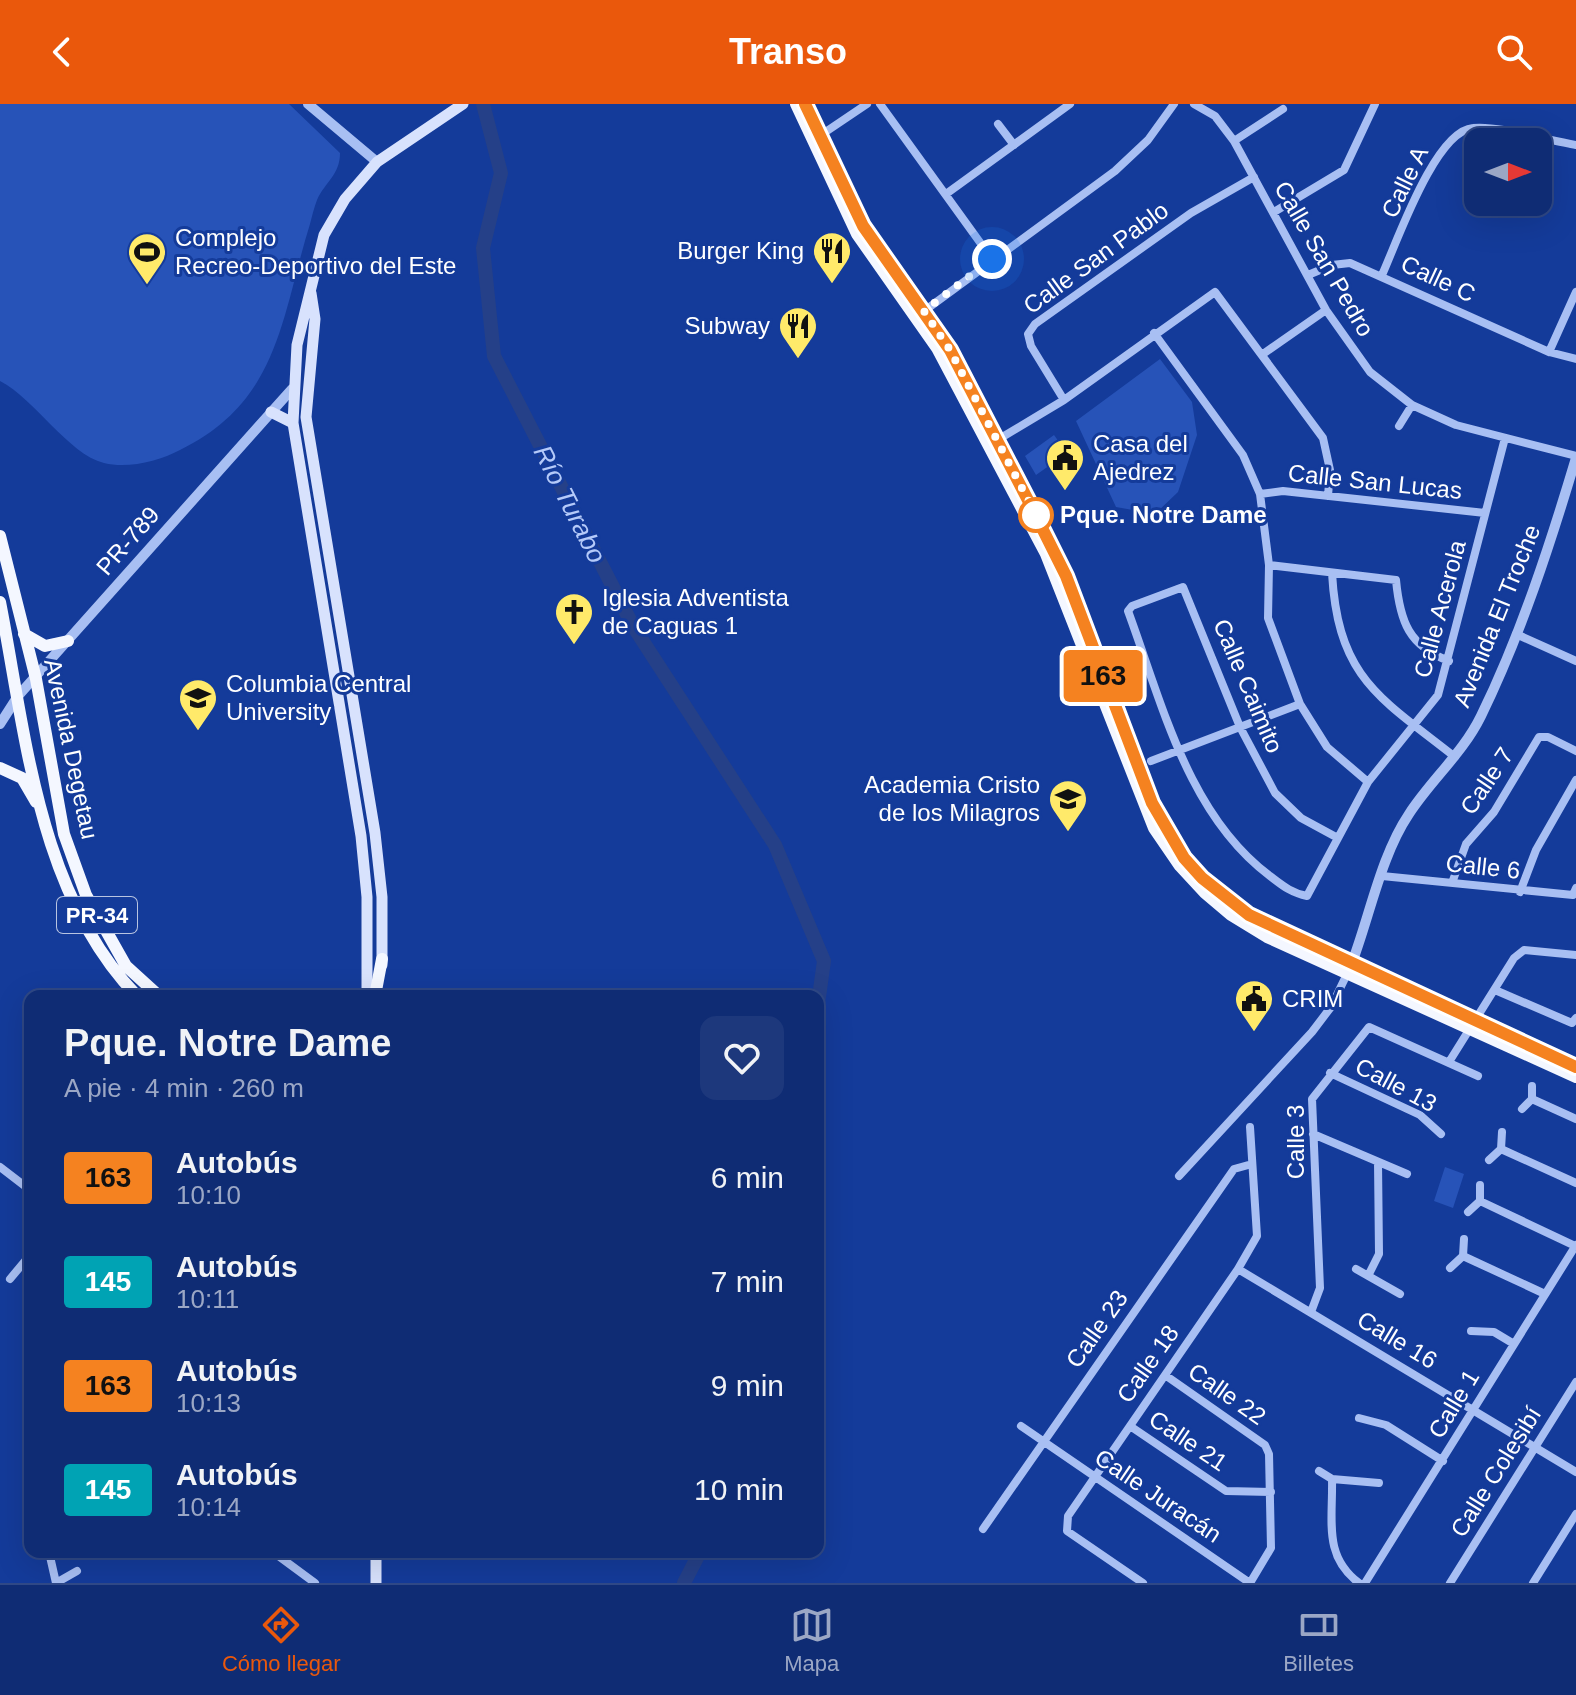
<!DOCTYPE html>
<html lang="es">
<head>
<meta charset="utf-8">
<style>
	body { margin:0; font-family:Helvetica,sans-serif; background:#1d387c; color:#f1f3f6; height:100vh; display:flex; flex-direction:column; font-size:30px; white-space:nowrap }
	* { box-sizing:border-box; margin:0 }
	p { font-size:26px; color:#9ba7c5 }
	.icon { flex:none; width:44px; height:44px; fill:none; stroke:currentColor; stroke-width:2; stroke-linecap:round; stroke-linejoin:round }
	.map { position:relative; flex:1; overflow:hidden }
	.drawer { position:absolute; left:24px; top:886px; width:800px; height:568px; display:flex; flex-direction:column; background:#0f2c74; border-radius:16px; box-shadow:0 8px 32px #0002,0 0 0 2px #2f4886 }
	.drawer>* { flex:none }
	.badge { padding:0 16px; border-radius:6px; font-size:28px; line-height:52px }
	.needle { width:52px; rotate:90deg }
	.buttons { position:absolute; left:1464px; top:24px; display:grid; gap:16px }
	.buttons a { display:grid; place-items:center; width:88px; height:88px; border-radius:16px; background:#0f2c74; box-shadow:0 8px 32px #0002,0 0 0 2px #2f4886; font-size:40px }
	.you { position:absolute; width:40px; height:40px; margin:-20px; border:6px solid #fff; border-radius:50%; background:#1a73e8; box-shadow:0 0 0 12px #1a73e833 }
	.map>.badge { position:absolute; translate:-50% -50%; box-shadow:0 0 0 4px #fff }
	.round { display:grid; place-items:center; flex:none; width:84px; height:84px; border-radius:16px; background:#1d387c }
	.headline { display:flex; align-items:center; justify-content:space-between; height:136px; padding:0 40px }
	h1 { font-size:38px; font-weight:700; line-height:60px }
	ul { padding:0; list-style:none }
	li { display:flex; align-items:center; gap:24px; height:104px; padding:0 40px }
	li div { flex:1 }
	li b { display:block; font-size:30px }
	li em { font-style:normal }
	li .badge { min-width:88px; font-weight:700; text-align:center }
	header { display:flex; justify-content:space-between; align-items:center; height:104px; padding:0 40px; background:#ea580c; color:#fff; font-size:36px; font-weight:700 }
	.tabs { display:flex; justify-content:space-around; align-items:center; height:112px; border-top:2px solid #2f4886; background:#0f2c74; font-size:22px; color:#9ba7c5 }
	.tabs a { display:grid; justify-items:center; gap:4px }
	.tabs .active { color:#ea580c }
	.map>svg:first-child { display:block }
</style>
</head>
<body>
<header><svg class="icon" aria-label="back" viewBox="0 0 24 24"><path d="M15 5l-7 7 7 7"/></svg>Transo<svg class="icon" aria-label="search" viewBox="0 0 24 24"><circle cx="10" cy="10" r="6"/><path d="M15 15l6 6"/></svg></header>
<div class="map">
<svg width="1576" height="1479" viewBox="0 0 1576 1479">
	<rect width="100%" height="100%" fill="#143b9a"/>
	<path fill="#2753b8" d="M0,0H289L340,49C340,71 325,78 317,96C314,104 312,112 310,120C281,213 280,297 180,346C159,357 128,365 104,359C68,350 35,295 0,277Z
		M1160,255L1192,298L1197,331L1178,388L1155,410L1116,403L1076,317Z
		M1054,331L1067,349L1036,371L1025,352Z
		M1445,1063L1464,1070L1453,1104L1434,1097Z"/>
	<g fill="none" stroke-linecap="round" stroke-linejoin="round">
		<path stroke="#254088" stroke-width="14" d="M483,0L501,69L483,144L494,252L633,522L775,741L824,857L818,900
			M684,1479L700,1448"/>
		<path stroke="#a8bff3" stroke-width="8" d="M880,0L992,155
			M1194,0L1215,12L1234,37L1326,206L1370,268L1412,301L1456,321L1576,352
			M998,20L1014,41
			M818,33L867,0
			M1234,37L1283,5
			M946,90L1070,0
			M1274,108L1344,66L1375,0
			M1308,171L1332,161L1350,159L1549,248L1576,255
			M1382,171C1397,138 1435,27 1473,24C1497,21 1550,37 1576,41
			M920,210L1115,67L1148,36L1174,0
			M1154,229L1243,351L1260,390L1269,461L1268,514L1300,600L1327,643L1368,678
			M1549,248L1576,188
			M1263,250L1326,206
			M1064,296L1031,242L1028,230L1035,220L1191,109L1254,73
			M1399,322L1412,301
			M994,338L1064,296L1215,188L1323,334L1330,366L1328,392
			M1260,390L1283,387L1485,409
			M1269,461L1396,476C1400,518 1409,542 1449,557
			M1332,469C1338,574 1379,593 1455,653
			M1516,530L1576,557
			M1151,657L1300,600
			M1336,733L1301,714L1275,689L1240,623L1183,483L1132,502L1128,507C1162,599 1188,711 1270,772C1282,781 1291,789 1307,792L1368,678L1438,591L1505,334
			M1382,772L1573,791L1576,784
			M1452,779L1466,740L1494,708L1539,633H1548L1576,647
			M1520,788L1536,746L1576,676
			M1495,886L1572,919L1576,914
			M1449,958L1514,854L1524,846L1576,851
			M1330,969L1420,1011L1441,1030
			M1532,995L1576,1015
			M1522,1005L1532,995V982
			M1313,1030L1407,1070
			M1501,1045L1576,1079
			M1489,1056L1501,1045L1502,1028
			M0,1063L30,1086
			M1179,1072L1312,928L1331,903L1348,868
			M1480,1097L1575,1142
			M1468,1108L1480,1097V1081
			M1463,1152L1545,1190
			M1450,1164L1463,1152L1464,1135
			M1238,1165L1576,1368
			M1356,1165L1400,1190
			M1368,1172L1379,1150L1378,1058
			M10,1175L30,1151
			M1311,1208L1320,1184L1312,995L1369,923L1478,972
			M1471,1227L1494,1228L1514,1240
			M1165,1271L1265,1341L1269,1350L1271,1444L1250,1479
			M1359,1314L1386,1321L1443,1357
			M1021,1322L1250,1479
			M1130,1322L1226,1387L1271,1388
			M1319,1367L1332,1375L1379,1379
			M1332,1375C1333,1417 1323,1452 1359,1479
			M983,1425L1234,1065L1252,1060
			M49,1448L56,1479L77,1467
			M273,1448L315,1479
			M1143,1479L1067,1427L1068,1412L1238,1165L1257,1132L1250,1023
			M1365,1479L1576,1141
			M1450,1479L1576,1278
			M1533,1479L1576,1410"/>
		<path stroke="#a8bff3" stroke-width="10" d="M308,0L377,58
			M0,620L18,592L292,285
			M1350,864C1369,816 1380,753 1409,710C1431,676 1463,649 1481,612C1521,530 1550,441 1576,354"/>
		<path stroke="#d8e2fd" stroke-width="11" d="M311,189L315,215L306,313L375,729L382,793V861
			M271,308L293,319
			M367,892V793L361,732L293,319L297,241L324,131L345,95L377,58L463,0
			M376,1448V1479"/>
		<path stroke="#f4f7ff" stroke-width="12" d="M796,0L857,130L937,244L1046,450L1154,724L1180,762L1205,789L1231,811L1267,833L1576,973
			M805,0L863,122L950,246L1066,472L1091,540
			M0,432L36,575L64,730L86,791L126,862L159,892
			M0,498C26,631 38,790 137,892
			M24,530L45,542L68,537
			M1134,654L1166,728L1183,752
			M0,664L22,674L36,698
			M1195,766L1249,811L1576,963
			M375,892L382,855"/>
	</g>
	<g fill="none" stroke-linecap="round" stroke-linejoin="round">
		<defs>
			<path id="line" d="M805,0L863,122L950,246L1031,402L1066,472L1152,699L1184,754L1202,774L1249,811L1576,963"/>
		</defs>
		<use href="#line" stroke="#fff" stroke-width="18"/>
		<use href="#line" stroke="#f58220" stroke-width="12"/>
		<path stroke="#fff" stroke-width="8" stroke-dasharray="0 14.4" d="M992,155L924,207L950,246L1036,411"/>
	</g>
	<defs>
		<symbol id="restaurant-pin" viewBox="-11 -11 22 30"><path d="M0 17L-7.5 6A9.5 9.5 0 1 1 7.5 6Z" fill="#ffea6a" stroke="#143b9a"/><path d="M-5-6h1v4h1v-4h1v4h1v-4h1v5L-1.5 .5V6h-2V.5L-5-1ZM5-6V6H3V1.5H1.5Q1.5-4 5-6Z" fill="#111"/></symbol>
		<symbol id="stadium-pin" viewBox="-11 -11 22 30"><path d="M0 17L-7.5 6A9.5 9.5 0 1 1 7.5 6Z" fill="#ffea6a" stroke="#143b9a"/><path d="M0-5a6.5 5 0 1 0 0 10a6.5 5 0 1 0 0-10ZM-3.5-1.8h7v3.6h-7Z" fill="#111"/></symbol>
		<symbol id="civic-pin" viewBox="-11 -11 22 30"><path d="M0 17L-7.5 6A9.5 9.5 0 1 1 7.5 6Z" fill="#ffea6a" stroke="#143b9a"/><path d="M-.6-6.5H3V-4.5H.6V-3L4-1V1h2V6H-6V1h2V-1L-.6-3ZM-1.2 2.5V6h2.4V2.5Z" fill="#111"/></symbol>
		<symbol id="church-pin" viewBox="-11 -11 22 30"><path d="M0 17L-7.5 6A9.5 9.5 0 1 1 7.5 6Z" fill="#ffea6a" stroke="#143b9a"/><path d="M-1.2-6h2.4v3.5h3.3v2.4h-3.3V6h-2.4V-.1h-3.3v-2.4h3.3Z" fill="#111"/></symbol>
		<symbol id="university-pin" viewBox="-11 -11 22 30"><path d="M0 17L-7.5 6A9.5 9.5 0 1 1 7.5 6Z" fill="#ffea6a" stroke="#143b9a"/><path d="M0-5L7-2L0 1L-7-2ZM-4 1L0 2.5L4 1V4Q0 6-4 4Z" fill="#111"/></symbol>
		<symbol id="school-pin" viewBox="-11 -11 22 30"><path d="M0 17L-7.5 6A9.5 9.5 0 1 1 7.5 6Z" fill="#ffea6a" stroke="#143b9a"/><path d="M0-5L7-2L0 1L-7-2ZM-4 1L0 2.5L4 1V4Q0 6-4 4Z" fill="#111"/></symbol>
	</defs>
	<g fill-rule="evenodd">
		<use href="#restaurant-pin" x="810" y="125" width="44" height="60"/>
		<use href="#stadium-pin" x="125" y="126" width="44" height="60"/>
		<use href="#restaurant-pin" x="776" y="200" width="44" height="60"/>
		<use href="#civic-pin" x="1043" y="332" width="44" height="60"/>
		<use href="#church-pin" x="552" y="486" width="44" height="60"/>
		<use href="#university-pin" x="176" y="572" width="44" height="60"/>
		<use href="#school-pin" x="1046" y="673" width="44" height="60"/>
		<use href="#civic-pin" x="1232" y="873" width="44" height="60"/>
	</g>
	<circle fill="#fff" stroke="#f58220" stroke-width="4" cx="1036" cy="411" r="16"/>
	<g text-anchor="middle" stroke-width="6" stroke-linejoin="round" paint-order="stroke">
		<rect fill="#143b9a" stroke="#b8c4e1" stroke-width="2" x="57" y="793" width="80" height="36" rx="6"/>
		<g font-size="22" font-weight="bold" fill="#fff">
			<text x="97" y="819">PR-34</text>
		</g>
		<g font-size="24" fill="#fff" stroke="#143b9a">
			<text transform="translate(1405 78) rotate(-64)" y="8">Calle A</text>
			<text transform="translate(1096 154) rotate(-36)" y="8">Calle San Pablo</text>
			<text transform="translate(1324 155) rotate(60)" y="8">Calle San Pedro</text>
			<text transform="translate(1438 175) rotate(25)" y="8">Calle C</text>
			<text transform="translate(1375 378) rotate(6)" y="8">Calle San Lucas</text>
			<text transform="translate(128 437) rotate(-49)" y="8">PR-789</text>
			<text transform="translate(1440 505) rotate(-75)" y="8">Calle Acerola</text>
			<text transform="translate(1497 512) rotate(-68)" y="8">Avenida El Troche</text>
			<text transform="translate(1248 582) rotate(67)" y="8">Calle Caimito</text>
			<text transform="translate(71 645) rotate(78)" y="8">Avenida Degetau</text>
			<text transform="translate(1487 677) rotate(-56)" y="8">Calle 7</text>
			<text transform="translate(1483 763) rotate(6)" y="8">Calle 6</text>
			<text transform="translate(1396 981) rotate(28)" y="8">Calle 13</text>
			<text transform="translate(1296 1038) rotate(-90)" y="8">Calle 3</text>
			<text transform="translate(1097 1225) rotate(-55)" y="8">Calle 23</text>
			<text transform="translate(1397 1236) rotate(31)" y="8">Calle 16</text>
			<text transform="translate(1148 1260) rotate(-55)" y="8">Calle 18</text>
			<text transform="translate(1227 1290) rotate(35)" y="8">Calle 22</text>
			<text transform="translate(1454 1300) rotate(-59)" y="8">Calle 1</text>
			<text transform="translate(1188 1337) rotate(34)" y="8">Calle 21</text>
			<text transform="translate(1496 1368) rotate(-58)" y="8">Calle Colesibí</text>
			<text transform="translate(1158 1392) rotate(34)" y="8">Calle Juracán</text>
		</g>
		<g font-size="24" fill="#fff" stroke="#143b9a" text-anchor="start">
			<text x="175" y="142">Complejo<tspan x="175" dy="28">Recreo-Deportivo del Este</tspan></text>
			<text x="804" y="155" text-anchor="end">Burger King</text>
			<text x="770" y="230" text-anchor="end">Subway</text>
			<text x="1093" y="348">Casa del<tspan x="1093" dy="28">Ajedrez</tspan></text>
			<text x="602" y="502">Iglesia Adventista<tspan x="602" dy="28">de Caguas 1</tspan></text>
			<text x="226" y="588">Columbia Central<tspan x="226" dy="28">University</tspan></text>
			<text x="1040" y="689" text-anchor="end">Academia Cristo<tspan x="1040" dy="28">de los Milagros</tspan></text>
			<text x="1282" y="903">CRIM</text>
		</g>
		<g font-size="24" font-weight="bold" fill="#fff" stroke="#143b9a" text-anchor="start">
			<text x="1060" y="419">Pque. Notre Dame</text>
		</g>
		<g font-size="26" font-style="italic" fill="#b5caf9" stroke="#143b9a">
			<text transform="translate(570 400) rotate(63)" y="9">Río Turabo</text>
		</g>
	</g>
</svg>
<div class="buttons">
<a><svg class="needle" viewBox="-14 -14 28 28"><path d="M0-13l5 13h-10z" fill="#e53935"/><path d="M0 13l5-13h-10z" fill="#9ba7c5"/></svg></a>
</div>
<div class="you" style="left:992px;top:155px"></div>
<b class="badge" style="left:1103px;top:572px;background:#f58220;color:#111">163</b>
<section class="drawer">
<div class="headline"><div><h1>Pque. Notre Dame</h1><p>A pie · 4 min · 260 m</p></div><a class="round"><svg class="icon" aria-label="heart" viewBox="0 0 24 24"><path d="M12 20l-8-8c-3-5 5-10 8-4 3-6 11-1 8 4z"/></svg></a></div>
<ul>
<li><span class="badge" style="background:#f58220;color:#111">163</span><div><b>Autobús</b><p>10:10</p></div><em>6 min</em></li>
<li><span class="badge" style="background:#00a3b4;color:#fff">145</span><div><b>Autobús</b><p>10:11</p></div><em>7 min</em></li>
<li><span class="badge" style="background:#f58220;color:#111">163</span><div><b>Autobús</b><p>10:13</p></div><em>9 min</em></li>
<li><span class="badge" style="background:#00a3b4;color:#fff">145</span><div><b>Autobús</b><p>10:14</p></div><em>10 min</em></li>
</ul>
</section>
</div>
<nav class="tabs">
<a class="active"><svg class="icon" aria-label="directions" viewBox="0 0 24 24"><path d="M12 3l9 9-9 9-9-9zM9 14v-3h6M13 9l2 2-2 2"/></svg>Cómo llegar</a>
<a><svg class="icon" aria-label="map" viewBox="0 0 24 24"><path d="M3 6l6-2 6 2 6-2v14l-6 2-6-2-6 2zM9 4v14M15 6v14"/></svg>Mapa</a>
<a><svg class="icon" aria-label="tickets" viewBox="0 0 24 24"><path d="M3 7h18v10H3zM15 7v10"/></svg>Billetes</a>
</nav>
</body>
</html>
